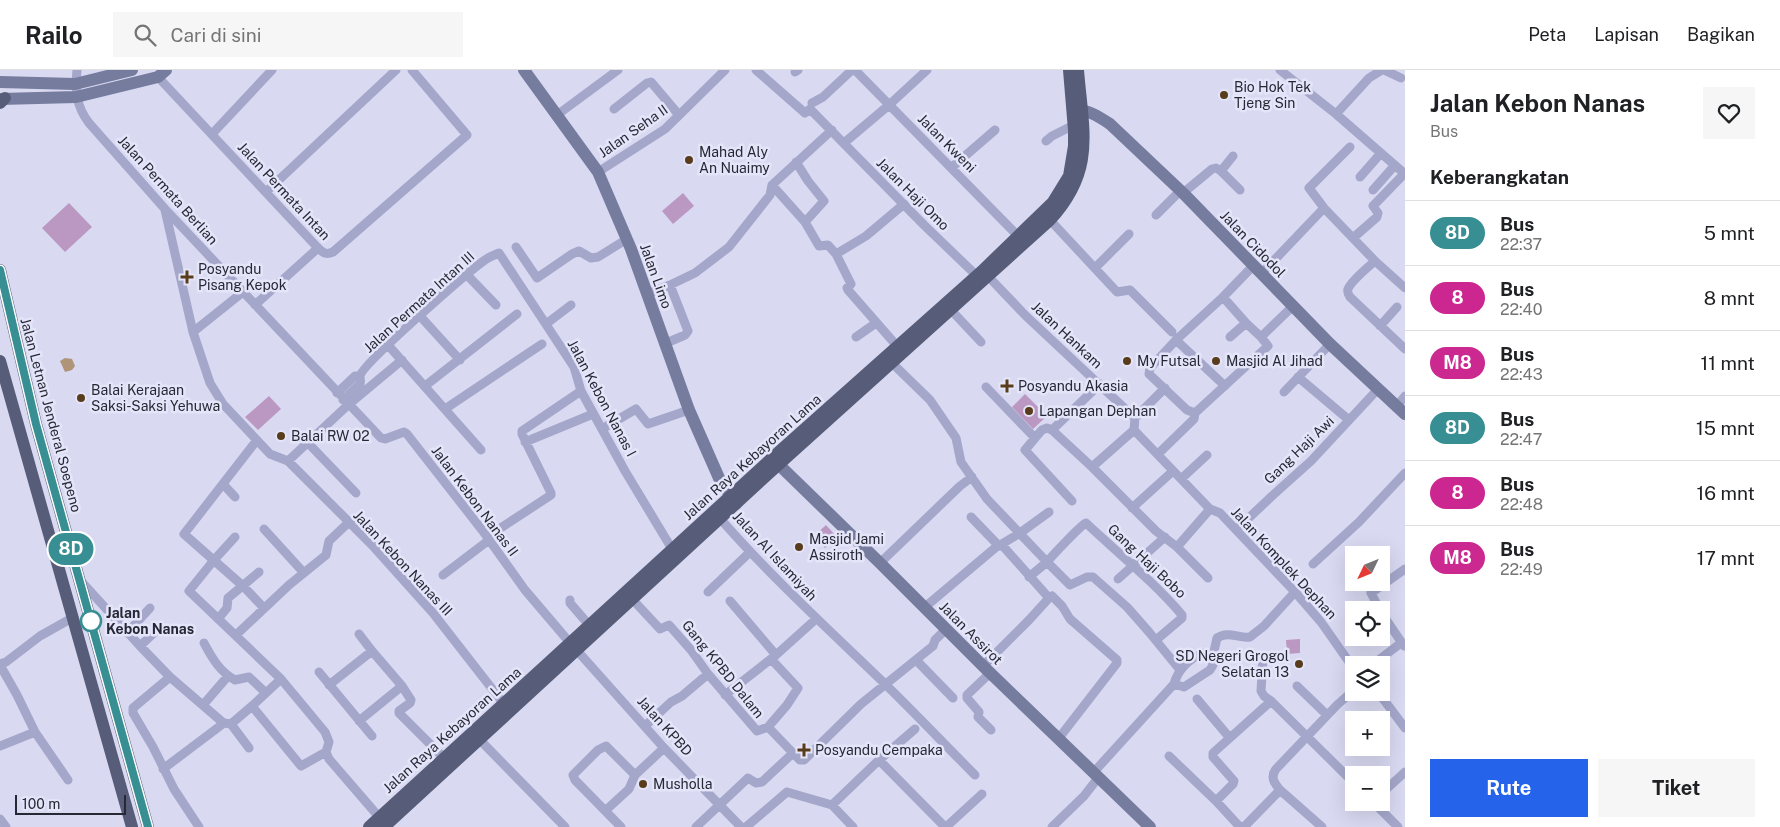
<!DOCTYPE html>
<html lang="id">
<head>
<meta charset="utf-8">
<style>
	body { margin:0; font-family:"Public Sans",sans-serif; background:#f6f6f6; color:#202124; height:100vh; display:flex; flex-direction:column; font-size:19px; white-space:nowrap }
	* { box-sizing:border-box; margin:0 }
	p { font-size:16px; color:#757577 }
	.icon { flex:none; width:28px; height:28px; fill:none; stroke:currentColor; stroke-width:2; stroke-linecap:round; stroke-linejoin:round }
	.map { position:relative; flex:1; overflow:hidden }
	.panel { display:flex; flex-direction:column; background:#fff; width:375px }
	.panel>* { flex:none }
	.badge { padding:0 10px; border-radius:16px; font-size:18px; line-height:32px }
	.needle { width:32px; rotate:227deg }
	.controls { position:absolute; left:1345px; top:476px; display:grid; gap:10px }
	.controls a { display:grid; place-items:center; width:45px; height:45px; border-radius:0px; background:#fff; box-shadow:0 5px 20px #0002; font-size:25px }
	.scale { position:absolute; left:15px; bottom:12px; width:111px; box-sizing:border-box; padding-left:5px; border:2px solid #262935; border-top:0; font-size:14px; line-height:18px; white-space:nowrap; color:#262935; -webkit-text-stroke:4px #e5e5fa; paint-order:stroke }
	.map>.badge { position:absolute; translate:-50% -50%; box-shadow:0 0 0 2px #fff }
	h2 { padding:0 25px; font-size:19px; line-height:45px }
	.round { display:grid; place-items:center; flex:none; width:52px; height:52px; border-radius:0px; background:#f6f6f6 }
	.summary { display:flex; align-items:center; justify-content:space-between; height:85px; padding:0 25px }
	h1 { font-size:24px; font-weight:700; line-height:38px }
	.button { display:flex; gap:10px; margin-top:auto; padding:10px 25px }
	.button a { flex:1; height:58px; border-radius:0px; background:#2563eb; color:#fff; font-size:20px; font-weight:700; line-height:58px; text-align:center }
	.button a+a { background:#f6f6f6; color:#202124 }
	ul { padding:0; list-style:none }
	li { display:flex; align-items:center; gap:15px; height:65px; padding:0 25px; border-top:1px solid #e0e0e0 }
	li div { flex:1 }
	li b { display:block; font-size:19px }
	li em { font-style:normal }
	li .badge { min-width:55px; font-weight:700; text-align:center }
	header { display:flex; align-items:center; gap:30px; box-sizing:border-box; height:70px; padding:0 25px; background:#fff; border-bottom:1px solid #e0e0e0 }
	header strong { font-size:24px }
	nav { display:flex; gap:28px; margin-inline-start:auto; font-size:18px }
	.search { width:350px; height:45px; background:#f6f6f6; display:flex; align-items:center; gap:12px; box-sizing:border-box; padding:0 18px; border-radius:0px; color:#757577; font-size:19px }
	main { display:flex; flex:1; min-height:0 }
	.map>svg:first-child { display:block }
</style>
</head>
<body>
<header>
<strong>Railo</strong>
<div class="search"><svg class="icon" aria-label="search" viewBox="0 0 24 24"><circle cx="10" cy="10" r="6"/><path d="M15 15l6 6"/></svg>Cari di sini</div>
<nav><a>Peta</a><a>Lapisan</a><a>Bagikan</a></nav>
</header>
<main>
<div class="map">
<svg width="1405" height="757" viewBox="0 0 1405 757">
	<rect width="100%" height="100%" fill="#d9d9f2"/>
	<path fill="#ba98c1" d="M683,123L694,136L673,154L662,141Z
		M69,133L92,157L65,182L42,158Z
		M1025,324L1047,346L1033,359L1012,337Z
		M269,326L281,339L258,360L245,347Z
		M826,455L837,467L825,478L814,466Z
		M1300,569V583L1287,584L1286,570Z"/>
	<path fill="#b09477" d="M65,288L72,289L75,296L72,300L65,302L60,291Z"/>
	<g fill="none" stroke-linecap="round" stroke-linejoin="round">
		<path stroke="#a4a7ca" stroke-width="9" d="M77,0C75,21 76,36 89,53L165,139L381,368L385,369L404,362L407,364L482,460L525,520L565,567L664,678L741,757
			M756,0L805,43L810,39L924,155L976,205
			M855,0L1021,169
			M1280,0L1336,44L1405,104
			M1384,0L1401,8
			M795,2L798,0
			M158,7L318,178C323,183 326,185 333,182L467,65L412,0
			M812,33L823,27L852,0
			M614,39L647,13L651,12L679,45
			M1336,44L1369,8L1382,0
			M557,45L618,0
			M212,64L272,0
			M1046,71L1052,66L1074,55
			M844,73L889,35L927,0
			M1350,77L1309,118L1324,138L1375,191L1405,218
			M796,92L808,111L824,131L805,152
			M951,98L995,60
			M1221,101L1240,120
			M598,102L665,59L725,0
			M1360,107L1381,83
			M772,115L805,152L819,176L828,175L836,184L851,214L847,218L848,220L897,276
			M1373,120L1395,95
			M266,122L396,0
			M1183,123L1212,99L1216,98L1221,101L1233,86
			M165,140L193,262L210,313L223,334L270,384L288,391L372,475L433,543L507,638
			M1156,145L1180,121
			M1050,150L1117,222L1130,220L1172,262
			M1353,168L1377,147L1378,143L1373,136L1405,103
			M516,177L537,208L572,184L579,181L591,188L598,187L627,169
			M836,184L866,166L904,134
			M1375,191C1368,197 1351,211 1348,219C1347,222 1348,224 1350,227L1405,279
			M1095,198L1129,164
			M984,202L1026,246L1135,348
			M1262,203L1324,138
			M467,205L496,235
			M647,224L670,215L695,203L729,177L770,125L772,115L832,60
			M1223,227L1253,196
			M255,235L318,178
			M951,240L981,272
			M420,246L460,290
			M546,254L571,235
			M1380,256L1397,237
			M193,262L243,222
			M856,267L876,253
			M1230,267L1246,253
			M1261,267L1268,276L1195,343L1187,340L1149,304L1150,298L1176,270L1223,227L1246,253L1261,267L1293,236
			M1176,270L1225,316
			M664,274L685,265L688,261L670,215
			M388,275L481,380
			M892,293L930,330L956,368L961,392L987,429L1047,492C1053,485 1081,455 1086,453C1119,484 1153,511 1182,545V548L1156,570
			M1298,307L1349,350
			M425,316L517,244
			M986,317L1035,368L1042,360L1047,358L1052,360L1092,397L1156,461L1177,477L1208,508
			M1284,322L1330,274
			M337,323L355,306H360
			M343,330L360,314C361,311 360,309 360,306C363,293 469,201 485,190C489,187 494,185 499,183L574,297L581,321L625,401L675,484
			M1397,336L1405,326
			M445,339L542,274
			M607,356L636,339L648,354L689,340
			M1052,360L1100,314
			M1134,360L1210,439
			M1035,368L1025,380L1072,431
			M257,370L184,464L243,516L264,538
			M525,372L593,344
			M308,373L356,423
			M1158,384L1194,349L1195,343
			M288,391L348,335L402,290
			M1092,397L1134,360L1135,348L1165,318
			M1181,409L1207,385
			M223,414L235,427
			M1132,438L1173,401
			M717,445C769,505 827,558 884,613C915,643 945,675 975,705
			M971,447L999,476
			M264,459L304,503
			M1236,460L1272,426L1311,391L1378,319
			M235,467L214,490L189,521L281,609
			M487,467L551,425V423L522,364V361L581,321
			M1177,477L1210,439L1220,443L1295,522L1321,552L1354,599
			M880,493L960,416L972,407
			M1313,494L1359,452L1405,403
			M443,505L489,470
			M1029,507L1047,492L1070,515L1087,507H1093L1127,537L1149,562L1180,600
			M1118,509L1165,467
			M80,510L140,576L170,607L133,638V643L153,677L174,719L199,757
			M708,522L750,482
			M1049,528L1052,526L1062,536L1070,549L1117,590V593L1059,668
			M570,530V533L589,555
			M633,530L660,559L669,555L691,580L708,604L757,661L768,657L793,683
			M730,531L776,585
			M925,537L995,478L1020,463L1049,442
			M1380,540L1371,523L1405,499
			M1381,542L1404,576L1405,575
			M218,549L227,538L228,528L259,502
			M127,563L150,538
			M359,564L372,581
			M236,565L289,515L326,485L329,471L348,453
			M204,573C212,588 220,602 235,610L249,607L266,623
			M140,576L157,560
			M1263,587L1261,621L1264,626L1271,631L1354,713
			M916,590L953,628
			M1212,590L1217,568C1228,560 1239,569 1250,567L1264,556L1295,522
			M0,594L6,592L40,566L72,548
			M0,595L17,625L35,662L0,676
			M1372,595L1401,573
			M983,596L1029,550L1049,528L1002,475
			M319,602L372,666
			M990,603L967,625V628L979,642L978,647L991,660
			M170,607L220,650L224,653L231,654L252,636L281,609L325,662L329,672L326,682L329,689L379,747
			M329,615L372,581L402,616L411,630L410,633L399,641V643L447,691
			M1297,616L1327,645
			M1378,622L1405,658
			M725,625L776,585L816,549
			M1197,629L1229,667
			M203,635L228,606
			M252,636L301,696L326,682
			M359,651L402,616
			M231,654L249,678
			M645,656L671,632L682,626L708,604
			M768,657L787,635L798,618L771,589
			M35,662L68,710
			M476,666L565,757
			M1169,686L1216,731L1240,757
			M879,690L915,659
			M163,699L224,653
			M1093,703L1174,614C1178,599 1190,588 1204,583L1212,590L1213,595L1210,600L1184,617L1174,614
			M1280,720L1322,757
			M1381,724L1405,702
			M1216,731L1233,714L1234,711L1213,687V683L1271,631
			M1373,732L1398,757
			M832,735L879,690L945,757
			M605,741L629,719L635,705L664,678
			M0,749L6,757
			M621,757L575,710L573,705L598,680L606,676L635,705
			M696,757L748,708L756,713L762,712L793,683L800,690H804L861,634L933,576L935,570L946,559
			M746,757L787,722L832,735L853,757
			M946,757L982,724
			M1052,757L1084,726L1098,708
			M1244,757L1280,720C1274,713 1270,707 1276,699L1337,635L1354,620"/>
		<path stroke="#767c9e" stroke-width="12" d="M524,0L598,102L631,179L689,340L719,408L736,434
			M0,12L75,14L132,0
			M0,29L76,27L158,7L166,0
			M1073,40C1087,39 1098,46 1110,54L1183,123L1330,274L1405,344
			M772,388L880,493L983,596L1150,757"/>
		<path stroke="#575d78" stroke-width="12" d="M0,33L5,28
			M0,200L36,354L148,757
			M0,291L132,757
			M369,757L772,388L982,201L1053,132L1069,106L1074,76V60L1069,0
			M384,757L778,395L1050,150C1096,100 1083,62 1078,0"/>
	</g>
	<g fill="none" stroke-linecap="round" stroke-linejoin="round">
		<defs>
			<path id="line" d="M0,200L36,354L148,757"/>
		</defs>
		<use href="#line" stroke="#fff" stroke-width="11"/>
		<use href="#line" stroke="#378f93" stroke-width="8"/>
	</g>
	<g fill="#583c1b" stroke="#e5e5fa" stroke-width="2">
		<circle cx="1224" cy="25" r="5"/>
		<circle cx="689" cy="90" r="5"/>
		<path d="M184.5 199.5h5v5h5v5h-5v5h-5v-5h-5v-5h5z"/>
		<circle cx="1127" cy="291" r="5"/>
		<circle cx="1216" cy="291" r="5"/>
		<path d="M1004.5 308.5h5v5h5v5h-5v5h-5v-5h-5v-5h5z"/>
		<circle cx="81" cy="328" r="5"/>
		<circle cx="1029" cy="341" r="5"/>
		<circle cx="281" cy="366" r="5"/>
		<circle cx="799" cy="477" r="5"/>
		<circle cx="1299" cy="594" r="5"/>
		<path d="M801.5 672.5h5v5h5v5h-5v5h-5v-5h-5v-5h5z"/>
		<circle cx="643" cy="714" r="5"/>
	</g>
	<circle fill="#fff" stroke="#378f93" stroke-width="2.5" cx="91" cy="551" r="10"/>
	<g text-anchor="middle" stroke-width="5" stroke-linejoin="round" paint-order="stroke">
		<g font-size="14" fill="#262935" stroke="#e5e5fa" text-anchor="start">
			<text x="1234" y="22">Bio Hok Tek<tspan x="1234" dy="16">Tjeng Sin</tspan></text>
			<text x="699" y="87">Mahad Aly<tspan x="699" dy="16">An Nuaimy</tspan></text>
			<text x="198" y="204">Posyandu<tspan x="198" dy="16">Pisang Kepok</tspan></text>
			<text x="1137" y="296">My Futsal</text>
			<text x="1226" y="296">Masjid Al Jihad</text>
			<text x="1018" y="321">Posyandu Akasia</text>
			<text x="91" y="325">Balai Kerajaan<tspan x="91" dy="16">Saksi-Saksi Yehuwa</tspan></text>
			<text x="1039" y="346">Lapangan Dephan</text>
			<text x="291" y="371">Balai RW 02</text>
			<text x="809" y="474">Masjid Jami<tspan x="809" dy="16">Assiroth</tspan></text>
			<text x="1289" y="591" text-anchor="end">SD Negeri Grogol<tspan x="1289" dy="16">Selatan 13</tspan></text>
			<text x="815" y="685">Posyandu Cempaka</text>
			<text x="653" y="719">Musholla</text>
		</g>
		<g font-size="14" fill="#262935" stroke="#e5e5fa">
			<text transform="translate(633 61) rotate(-35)" y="5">Jalan Seha II</text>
			<text transform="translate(947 73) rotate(45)" y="5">Jalan Kweni</text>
			<text transform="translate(168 120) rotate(48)" y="5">Jalan Permata Berlian</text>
			<text transform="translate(284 121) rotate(47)" y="5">Jalan Permata Intan</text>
			<text transform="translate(913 124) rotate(45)" y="5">Jalan Haji Omo</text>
			<text transform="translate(1253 174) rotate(46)" y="5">Jalan Cidodol</text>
			<text transform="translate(656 206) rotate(70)" y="5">Jalan Limo</text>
			<text transform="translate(419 232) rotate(-42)" y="5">Jalan Permata Intan III</text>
			<text transform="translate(1067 265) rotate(43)" y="5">Jalan Hankam</text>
			<text transform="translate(602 328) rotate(62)" y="5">Jalan Kebon Nanas I</text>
			<text transform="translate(51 345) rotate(75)" y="5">Jalan Letnan Jenderal Soepeno</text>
			<text transform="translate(1299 380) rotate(-44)" y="5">Gang Haji Awi</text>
			<text transform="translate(752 387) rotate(-42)" y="5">Jalan Raya Kebayoran Lama</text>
			<text transform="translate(475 431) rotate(53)" y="5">Jalan Kebon Nanas II</text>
			<text transform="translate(775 486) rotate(47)" y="5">Jalan Al Islamiyah</text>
			<text transform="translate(1147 491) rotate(43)" y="5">Gang Haji Bobo</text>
			<text transform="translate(403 493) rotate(47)" y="5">Jalan Kebon Nanas III</text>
			<text transform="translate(1284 493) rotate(47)" y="5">Jalan Komplek Dephan</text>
			<text transform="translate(971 563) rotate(45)" y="5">Jalan Assirot</text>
			<text transform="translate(723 599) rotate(51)" y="5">Gang KPBD Dalam</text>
			<text transform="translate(665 656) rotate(48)" y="5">Jalan KPBD</text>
			<text transform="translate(452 660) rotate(-42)" y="5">Jalan Raya Kebayoran Lama</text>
		</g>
		<g font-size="14" font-weight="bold" fill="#262935" stroke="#e5e5fa" text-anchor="start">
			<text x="106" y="548">Jalan<tspan x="106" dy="16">Kebon Nanas</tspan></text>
		</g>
	</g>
</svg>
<div class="controls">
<a><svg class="needle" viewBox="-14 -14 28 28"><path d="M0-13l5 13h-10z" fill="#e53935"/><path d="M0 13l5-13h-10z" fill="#757577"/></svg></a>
<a><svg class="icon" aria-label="locate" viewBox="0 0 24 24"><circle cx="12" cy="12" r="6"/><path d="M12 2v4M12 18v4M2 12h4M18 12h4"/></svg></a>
<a><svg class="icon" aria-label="layers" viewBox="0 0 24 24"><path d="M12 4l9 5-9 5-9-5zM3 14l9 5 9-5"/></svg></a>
<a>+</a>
<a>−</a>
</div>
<div class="scale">100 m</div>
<b class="badge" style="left:71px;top:479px;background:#378f93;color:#fff">8D</b>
</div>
<section class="panel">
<div class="summary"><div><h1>Jalan Kebon Nanas</h1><p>Bus</p></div><a class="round"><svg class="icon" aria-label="heart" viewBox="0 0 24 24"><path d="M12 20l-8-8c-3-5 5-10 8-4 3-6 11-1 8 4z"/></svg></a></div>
<h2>Keberangkatan</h2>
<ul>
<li><span class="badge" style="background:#378f93;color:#fff">8D</span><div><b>Bus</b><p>22:37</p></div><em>5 mnt</em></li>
<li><span class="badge" style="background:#cc2790;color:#fff">8</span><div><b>Bus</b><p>22:40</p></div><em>8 mnt</em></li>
<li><span class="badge" style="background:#cb2990;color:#fff">M8</span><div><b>Bus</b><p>22:43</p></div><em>11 mnt</em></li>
<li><span class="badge" style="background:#378f93;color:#fff">8D</span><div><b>Bus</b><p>22:47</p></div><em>15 mnt</em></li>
<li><span class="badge" style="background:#cc2790;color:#fff">8</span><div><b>Bus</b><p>22:48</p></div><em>16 mnt</em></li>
<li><span class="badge" style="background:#cb2990;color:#fff">M8</span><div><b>Bus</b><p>22:49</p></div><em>17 mnt</em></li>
</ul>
<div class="button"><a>Rute</a><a>Tiket</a></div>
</section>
</main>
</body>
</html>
